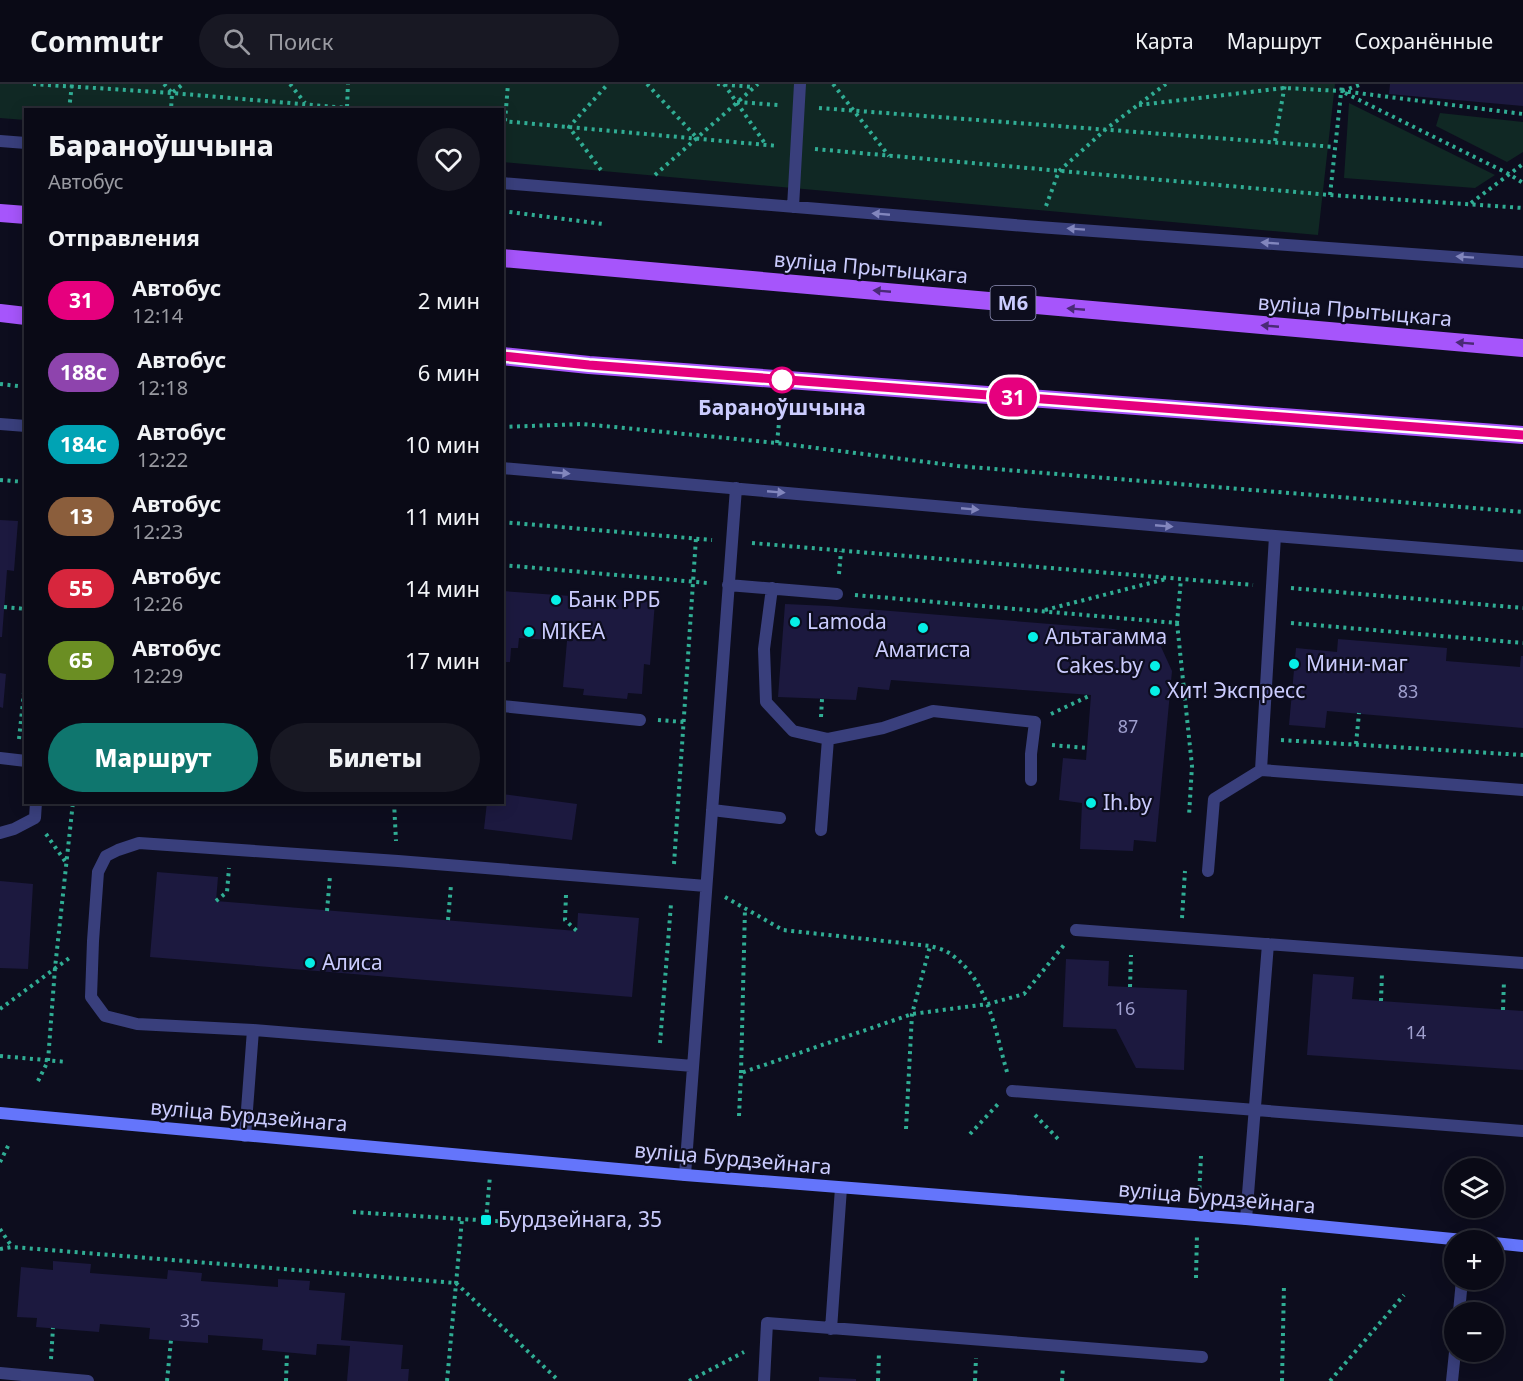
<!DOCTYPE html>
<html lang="ru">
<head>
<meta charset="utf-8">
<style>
	body { margin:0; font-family:"Noto Sans",sans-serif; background:#181823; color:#f1f3f6; height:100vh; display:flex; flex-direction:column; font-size:22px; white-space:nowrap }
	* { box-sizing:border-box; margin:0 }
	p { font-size:20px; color:#999aa1 }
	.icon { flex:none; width:33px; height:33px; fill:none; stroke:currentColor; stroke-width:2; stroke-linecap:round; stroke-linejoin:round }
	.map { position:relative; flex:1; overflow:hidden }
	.panel { position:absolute; left:24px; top:24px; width:480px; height:696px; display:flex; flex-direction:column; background:#0a0a16; border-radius:0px; box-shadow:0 3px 15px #0003,0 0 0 2px #2a2b35 }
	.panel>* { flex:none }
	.badge { padding:0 12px; border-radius:20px; font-size:21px; line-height:39px }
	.tools { position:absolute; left:1444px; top:1074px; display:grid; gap:12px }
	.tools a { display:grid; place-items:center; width:60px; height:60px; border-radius:50%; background:#0a0a16; box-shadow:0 3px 15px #0003,0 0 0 2px #2a2b35; font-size:30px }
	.map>.badge { position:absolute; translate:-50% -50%; box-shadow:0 0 0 3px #fff }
	h2 { padding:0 24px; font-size:22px; line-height:54px }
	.round { display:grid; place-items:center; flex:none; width:63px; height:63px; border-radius:32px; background:#181823 }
	.head { display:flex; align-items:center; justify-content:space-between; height:102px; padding:0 24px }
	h1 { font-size:28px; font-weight:800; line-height:45px }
	.cta { display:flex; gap:12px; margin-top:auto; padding:12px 24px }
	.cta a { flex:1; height:69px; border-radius:36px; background:#0f766e; color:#fff; font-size:24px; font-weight:800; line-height:69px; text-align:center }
	.cta a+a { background:#181823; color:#f1f3f6 }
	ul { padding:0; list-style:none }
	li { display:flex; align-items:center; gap:18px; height:72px; padding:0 24px }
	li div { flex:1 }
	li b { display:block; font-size:22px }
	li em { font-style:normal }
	li .badge { min-width:66px; font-weight:700; text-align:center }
	header { display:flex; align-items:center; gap:36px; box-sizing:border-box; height:84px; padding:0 30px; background:#0a0a16; border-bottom:2px solid #2a2b35 }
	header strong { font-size:28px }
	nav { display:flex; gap:33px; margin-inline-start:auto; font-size:21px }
	.search { width:420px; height:54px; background:#181823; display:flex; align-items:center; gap:15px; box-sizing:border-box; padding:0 21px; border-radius:33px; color:#999aa1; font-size:22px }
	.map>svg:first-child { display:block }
</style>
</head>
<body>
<header>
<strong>Commutr</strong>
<div class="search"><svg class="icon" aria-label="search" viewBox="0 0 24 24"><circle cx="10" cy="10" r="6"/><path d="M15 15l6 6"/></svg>Поиск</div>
<nav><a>Карта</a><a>Маршрут</a><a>Сохранённые</a></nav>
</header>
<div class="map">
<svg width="1523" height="1297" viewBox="0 0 1523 1297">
	<rect width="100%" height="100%" fill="#0d0d1e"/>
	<path fill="#102824" d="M0,0H1335L1318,151L503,78L502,26H26L25,36L0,34Z
		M1349,19L1495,91L1475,104L1344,94Z
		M1440,29L1523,38V68L1507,78L1436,42Z"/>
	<path fill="#1c193f" d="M1390,0H1523V22L1389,10Z
		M0,436L18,437L14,487L7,486L2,553H0Z
		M502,507L655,518L650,581L644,580L642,610L628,609L627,615L583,611L584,605L563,603L567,557L519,554L518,564H511L510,578H502Z
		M785,520L829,522L1113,545L1157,554L1172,587L1156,758L1134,756L1133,767L1080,765L1082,719L1059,716L1063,674L1086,676L1091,611L891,596L889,606L858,603L856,616L778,613Z
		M1338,555L1447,564L1446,577L1520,583L1521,572H1523V644L1327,627L1325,644L1289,641L1296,564L1337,568Z
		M0,589L6,590L3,624L0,623Z
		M502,710L577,720L572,756L484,745L487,718H502Z
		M157,788L218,793L216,817L577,847L578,829L639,834L632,913L150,873Z
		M0,797L33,800L28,885L0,884Z
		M1066,875L1109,877L1108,902L1187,906L1184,986L1136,984L1116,945L1063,943Z
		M1313,890L1354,893L1352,915L1523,927V986L1307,971Z
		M53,1177L91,1180L90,1189L167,1195L168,1186L202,1189L201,1197L278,1203V1195L310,1197L309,1206L345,1209L341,1256L403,1261L401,1285H409L408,1297H347L350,1262L317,1260L316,1271L262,1266L263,1255L208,1251V1259L149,1255L150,1244L100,1240L99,1248L36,1243L37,1234L17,1233L21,1183L53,1186Z
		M819,1293L856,1295V1297H819Z"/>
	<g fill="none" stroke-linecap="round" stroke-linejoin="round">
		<path stroke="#30ad94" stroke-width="4" stroke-dasharray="3 4.5" stroke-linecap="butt" d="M33,0L172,9L371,26
			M164,0L172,9L171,26
			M290,0L305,19
			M647,0L697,54
			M717,0L754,3
			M724,0L766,61
			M833,0L889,72
			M1342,7L1362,0
			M173,8L183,0
			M1345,9L1509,90L1523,99
			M737,18L778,21
			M1139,21L1284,4L1342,7L1523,30
			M347,23L348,0
			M819,24L1335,63
			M69,26L72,0
			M502,37L778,62
			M505,37L508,0
			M1275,57L1285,0
			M815,65L1330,111L1523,124
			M601,86L569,43L608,0
			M655,91L758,0
			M1330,111L1342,0
			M1471,119L1523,80
			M1046,122L1059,87L1106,45L1166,0
			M502,127L603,140
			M0,300L26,303
			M502,343L583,340L777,359L958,382L1523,428
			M777,359L781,318
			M0,396L26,398
			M502,438L712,456
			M752,459L1253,501
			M502,481L708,499
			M839,490L841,467
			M1291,504L1523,524
			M855,511L1177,539L1181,495
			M4,523L26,525
			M1045,526L1166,495
			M1177,539L1192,682L1189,732
			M1291,539L1523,559
			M1051,630L1091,611
			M821,633L822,615
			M658,636L684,638
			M19,655L26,590
			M1281,656L1523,671
			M1356,660L1359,629
			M1052,661L1087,664
			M394,718L396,757
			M46,750L67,780
			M674,780L696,454
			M566,811L565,836L577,847
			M725,813L783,846L930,862C937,864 946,866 952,871C989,898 995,947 1007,988
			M216,817L227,808L229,784
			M327,827L330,792
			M1182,834L1185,787
			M448,836L451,801
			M1130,903L1131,871
			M1381,917L1382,888
			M0,925L72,872
			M1503,926L1504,896
			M660,959L671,820
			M0,972L67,978
			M741,989L745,824
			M38,997L48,977L55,884L73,718
			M1035,1031L1061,1058
			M739,1032L741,989L912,930L988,920L1024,910L1064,861
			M906,1045L912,930L930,862
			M970,1050L998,1020
			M0,1078L10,1058
			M1199,1112L1201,1072
			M353,1128L509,1138
			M486,1136L490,1092
			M0,1145L12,1163
			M0,1165L12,1163L456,1199L559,1297
			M1196,1194L1197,1149
			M51,1275L53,1244
			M167,1297L171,1256
			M286,1297L287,1268
			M447,1297L462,1135
			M689,1297L744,1268
			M878,1297L879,1268
			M975,1297L976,1274
			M1062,1297L1063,1283
			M1282,1297L1284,1200
			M1330,1297L1404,1211"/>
		<path stroke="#393f7c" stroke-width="12" d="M0,57L26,59
			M502,99L1038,143L1523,178
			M793,123L800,0
			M0,340L26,342
			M502,384L1275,452L1523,472
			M728,501L837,510
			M772,504L764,565L766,618L793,647L828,655L883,644L933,627L1035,638L1031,670V696
			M502,622L640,636
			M0,674L26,677
			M1261,686L1275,452
			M712,726L780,734
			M821,746L828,655
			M0,749L14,745L35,734L36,718
			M1208,787L1214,715L1261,686L1523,706
			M1076,846L1523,879
			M693,982L253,946L137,940L105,932L91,913L93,857L98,788L106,772L118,766L139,759L398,777L706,802
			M1012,1007L1523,1047
			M245,1052L253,946
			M685,1091L736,404
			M1246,1135L1268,860
			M1459,1228L1462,1196
			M831,1245L841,1104
			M0,1289L88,1297
			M764,1297L767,1239L1202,1273
			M1452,1297L1455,1268"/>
		<path stroke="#6475fb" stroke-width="12" d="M0,1029L685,1091L1246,1135L1463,1156
			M1494,1159L1523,1162"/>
		<path stroke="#a655fb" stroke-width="18" d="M0,129L26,131
			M502,174L1523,264
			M0,229L26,232
			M502,272L589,281L1523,351"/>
	</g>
	<defs><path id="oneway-solid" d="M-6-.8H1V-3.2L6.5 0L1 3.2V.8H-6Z" transform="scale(1.5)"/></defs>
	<g fill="#8286bd">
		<use href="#oneway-solid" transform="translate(881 130) rotate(-175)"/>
		<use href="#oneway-solid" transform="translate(1076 145) rotate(-176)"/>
		<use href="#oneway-solid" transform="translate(1270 159) rotate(-176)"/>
		<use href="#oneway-solid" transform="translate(1465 173) rotate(-176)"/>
		<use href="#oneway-solid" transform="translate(561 389) rotate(5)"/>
		<use href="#oneway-solid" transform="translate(776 408) rotate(5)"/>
		<use href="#oneway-solid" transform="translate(970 425) rotate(5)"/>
		<use href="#oneway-solid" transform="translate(1164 442) rotate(5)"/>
	</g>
	<g fill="#4a2a76">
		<use href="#oneway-solid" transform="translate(882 207) rotate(-175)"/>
		<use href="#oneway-solid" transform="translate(1076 225) rotate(-175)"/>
		<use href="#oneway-solid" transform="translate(1270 242) rotate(-175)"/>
		<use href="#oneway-solid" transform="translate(1465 259) rotate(-175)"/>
	</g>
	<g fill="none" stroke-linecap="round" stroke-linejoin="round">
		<defs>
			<path id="line" d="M502,272L589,281L1523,351"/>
		</defs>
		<use href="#line" stroke="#fff" stroke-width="14"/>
		<use href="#line" stroke="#e6007e" stroke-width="9"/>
	</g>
	<circle fill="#fff" stroke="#e6007e" stroke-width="3" cx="782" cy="296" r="12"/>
	<g fill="#06efe6" stroke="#0d0d1e" stroke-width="2">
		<circle cx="556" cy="516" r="6"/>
		<circle cx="795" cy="538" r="6"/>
		<circle cx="923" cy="544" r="6"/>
		<circle cx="529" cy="548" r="6"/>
		<circle cx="1033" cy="553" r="6"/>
		<circle cx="1294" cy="580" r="6"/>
		<circle cx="1155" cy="582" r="6"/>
		<circle cx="1155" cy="607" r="6"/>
		<circle cx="1091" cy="719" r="6"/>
		<circle cx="310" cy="879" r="6"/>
		<rect x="480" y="1130" width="12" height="12" rx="3"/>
	</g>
	<g text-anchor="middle" stroke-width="4.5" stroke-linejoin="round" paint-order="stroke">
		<g font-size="18" fill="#9f9fce">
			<text x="1408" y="614">83</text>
			<text x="1128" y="649">87</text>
			<text x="1125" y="931">16</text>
			<text x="1416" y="955">14</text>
			<text x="190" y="1243">35</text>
		</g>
		<rect fill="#0d0d1e" stroke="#9293bb" stroke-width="1.5" x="990.5" y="202" width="45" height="34" rx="4.5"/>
		<g font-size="20" font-weight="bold" fill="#cbccfe">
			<text x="1013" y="226">М6</text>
		</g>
		<g font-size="21" fill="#cbccfe" stroke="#0d0d1e">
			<text transform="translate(871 184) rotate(5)" y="7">вуліца Прытыцкага</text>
			<text transform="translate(1355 227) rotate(5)" y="7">вуліца Прытыцкага</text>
			<text transform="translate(249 1032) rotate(5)" y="7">вуліца Бурдзейнага</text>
			<text transform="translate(733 1075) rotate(5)" y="7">вуліца Бурдзейнага</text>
			<text transform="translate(1217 1114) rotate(5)" y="7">вуліца Бурдзейнага</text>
		</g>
		<g font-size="21" font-weight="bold" fill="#cbccfe" stroke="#0d0d1e">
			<text x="782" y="331">Бараноўшчына</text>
		</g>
		<g font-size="21" fill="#cbccfe" stroke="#0d0d1e" text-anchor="start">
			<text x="568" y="523">Банк РРБ</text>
			<text x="807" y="545">Lamoda</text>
			<text x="541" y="555">MIKEA</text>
			<text x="1045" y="560">Альтагамма</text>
			<text x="923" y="573" text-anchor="middle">Аматиста</text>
			<text x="1306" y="587">Мини-маг</text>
			<text x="1143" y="589" text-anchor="end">Cakes.by</text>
			<text x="1167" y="614">Хит! Экспресс</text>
			<text x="1103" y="726">Ih.by</text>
			<text x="322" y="886">Алиса</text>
			<text x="498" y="1143">Бурдзейнага, 35</text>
		</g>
	</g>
</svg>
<div class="tools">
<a><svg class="icon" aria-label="layers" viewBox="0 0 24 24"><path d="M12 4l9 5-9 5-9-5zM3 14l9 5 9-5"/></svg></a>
<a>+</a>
<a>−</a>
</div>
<b class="badge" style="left:1013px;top:313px;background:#e6007e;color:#fff">31</b>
<section class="panel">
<div class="head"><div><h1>Бараноўшчына</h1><p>Автобус</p></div><a class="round"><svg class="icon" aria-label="heart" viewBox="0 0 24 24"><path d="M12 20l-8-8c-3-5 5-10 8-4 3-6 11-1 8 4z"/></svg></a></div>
<h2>Отправления</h2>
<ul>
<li><span class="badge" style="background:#e6007e;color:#fff">31</span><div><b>Автобус</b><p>12:14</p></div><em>2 мин</em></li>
<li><span class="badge" style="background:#8e44ad;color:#fff">188с</span><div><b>Автобус</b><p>12:18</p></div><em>6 мин</em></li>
<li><span class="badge" style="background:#00a3b4;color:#fff">184с</span><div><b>Автобус</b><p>12:22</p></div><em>10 мин</em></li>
<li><span class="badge" style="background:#8b5e3c;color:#fff">13</span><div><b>Автобус</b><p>12:23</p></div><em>11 мин</em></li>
<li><span class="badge" style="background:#d7263d;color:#fff">55</span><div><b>Автобус</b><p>12:26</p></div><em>14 мин</em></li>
<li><span class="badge" style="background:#6b8e23;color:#fff">65</span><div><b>Автобус</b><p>12:29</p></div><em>17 мин</em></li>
</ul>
<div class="cta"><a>Маршрут</a><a>Билеты</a></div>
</section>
</div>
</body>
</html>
